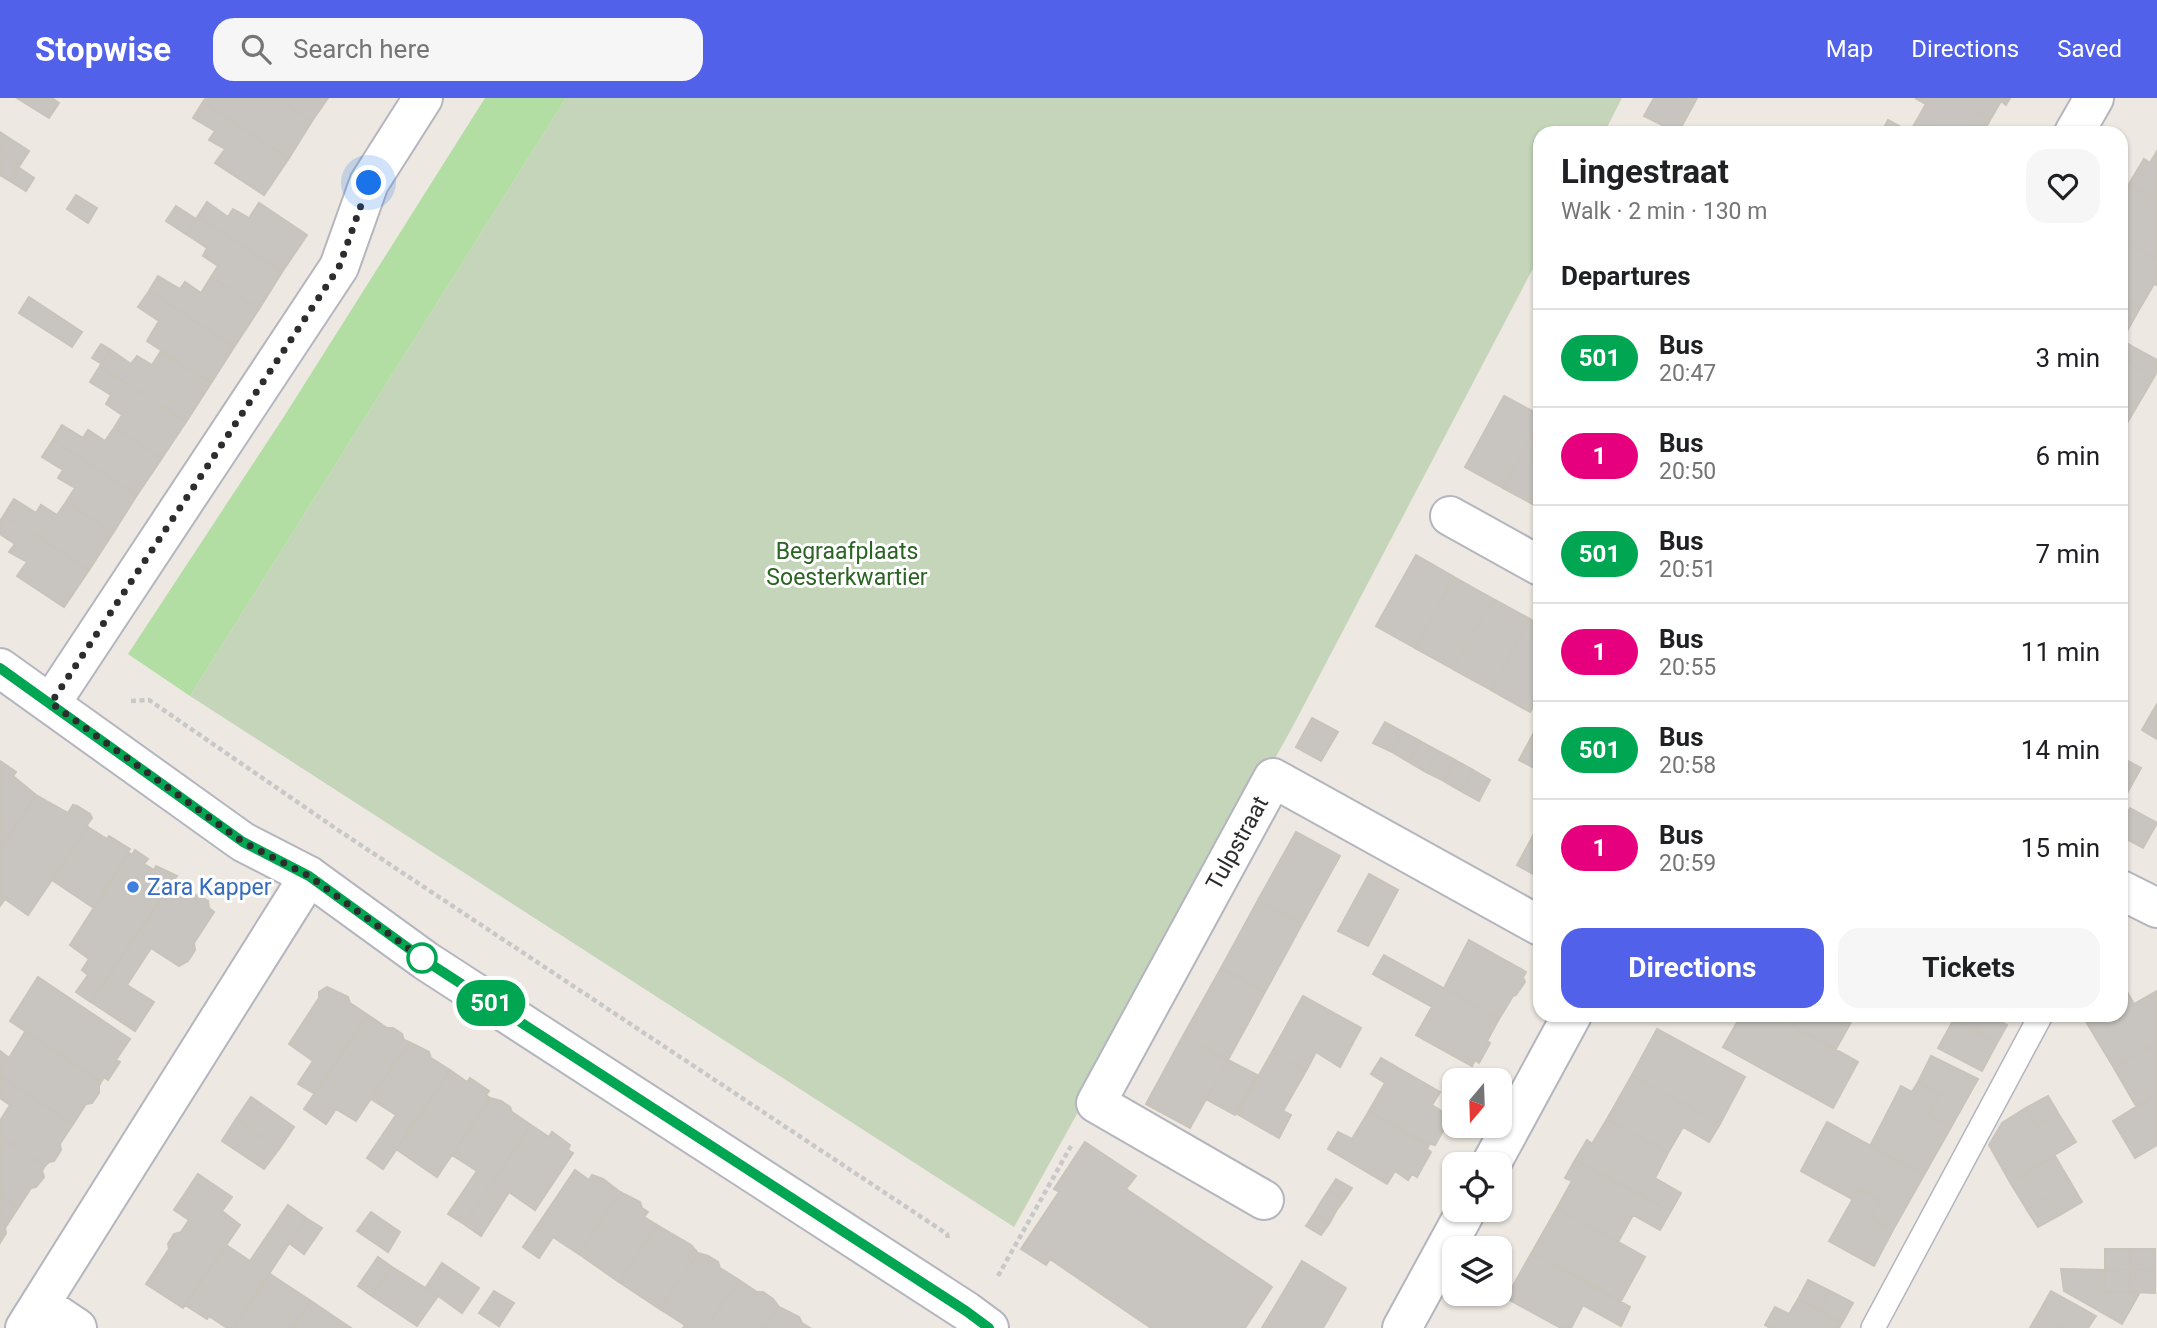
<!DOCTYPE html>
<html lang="en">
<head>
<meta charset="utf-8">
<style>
	body { margin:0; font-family:Roboto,sans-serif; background:#f6f6f6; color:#202124; height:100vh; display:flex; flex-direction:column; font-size:26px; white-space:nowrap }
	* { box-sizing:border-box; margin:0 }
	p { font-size:23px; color:#757577 }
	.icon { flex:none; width:38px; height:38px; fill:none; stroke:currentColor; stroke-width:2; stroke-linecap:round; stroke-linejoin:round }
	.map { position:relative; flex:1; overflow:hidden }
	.drawer { position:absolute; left:1533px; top:28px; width:595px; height:896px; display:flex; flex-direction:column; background:#fff; border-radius:21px; box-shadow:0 2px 5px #0004 }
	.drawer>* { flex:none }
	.badge { padding:0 14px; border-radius:23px; font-size:24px; line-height:46px }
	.needle { width:46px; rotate:199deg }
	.controls { position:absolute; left:1442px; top:970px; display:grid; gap:14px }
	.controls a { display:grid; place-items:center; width:70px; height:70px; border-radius:14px; background:#fff; box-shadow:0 2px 5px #0004; font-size:35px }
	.you { position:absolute; width:35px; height:35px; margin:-18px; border:5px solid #fff; border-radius:50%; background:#1a73e8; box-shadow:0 0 0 10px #1a73e833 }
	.map>.badge { position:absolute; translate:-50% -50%; box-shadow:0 0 0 4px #fff }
	h2 { padding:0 28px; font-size:26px; line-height:63px }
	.round { display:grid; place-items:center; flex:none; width:74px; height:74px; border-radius:21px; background:#f6f6f6 }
	.head { display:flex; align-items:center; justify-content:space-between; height:119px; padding:0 28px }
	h1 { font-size:33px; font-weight:700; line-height:52px }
	.primary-button { display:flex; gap:14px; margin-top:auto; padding:14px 28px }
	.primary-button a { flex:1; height:80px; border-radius:21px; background:#5161e9; color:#fff; font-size:28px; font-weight:700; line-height:80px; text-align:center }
	.primary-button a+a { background:#f6f6f6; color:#202124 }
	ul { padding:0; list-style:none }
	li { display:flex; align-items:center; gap:21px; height:98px; padding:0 28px; border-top:2px solid #e0e0e0 }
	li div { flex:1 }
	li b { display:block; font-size:26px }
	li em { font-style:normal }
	li .badge { min-width:77px; font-weight:700; text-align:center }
	header { display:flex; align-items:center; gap:42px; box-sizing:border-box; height:98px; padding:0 35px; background:#5161e9; color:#fff }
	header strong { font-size:33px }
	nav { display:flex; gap:38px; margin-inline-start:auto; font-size:24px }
	.search { width:490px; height:63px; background:#f6f6f6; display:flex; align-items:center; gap:18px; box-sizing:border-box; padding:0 24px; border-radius:21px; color:#757577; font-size:26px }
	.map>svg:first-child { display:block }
</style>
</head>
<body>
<header>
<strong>Stopwise</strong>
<div class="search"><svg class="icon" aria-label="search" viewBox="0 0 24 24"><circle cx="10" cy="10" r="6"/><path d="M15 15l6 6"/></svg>Search here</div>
<nav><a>Map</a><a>Directions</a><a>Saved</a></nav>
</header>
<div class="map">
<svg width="2157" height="1230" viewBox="0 0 2157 1230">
	<rect width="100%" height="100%" fill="#ede8e1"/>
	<path fill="#b2dda3" d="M485,0H566L190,598L128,556L285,317Z"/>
	<path fill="#c4d5b9" d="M566,0H1622L1604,35H1540V157L1293,628L1014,1129L190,598Z"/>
	<path fill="#c8c5c0" stroke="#c8c4ba" stroke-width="2" d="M17,0H52L59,5L49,20Z
		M206,0H277L312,23L289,60L203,4Z
		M277,0H328L312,23Z
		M1654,0H1697L1678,35L1644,18Z
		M1915,0H1953L1990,22L1983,35H1912L1910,34L1926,6Z
		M1953,0H2010L2006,7L2001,3L1990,22Z
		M203,4L289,60L264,97L215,65L225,51L209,42L215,33L193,20Z
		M1888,22L1910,34L1912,35H1881Z
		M0,34L29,53L20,67L0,54Z
		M2157,53V102L2129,86L2144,61L2150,65Z
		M0,54L20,67L10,83L0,77Z
		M18,69L34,80L26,93L10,83Z
		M2129,86L2157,102V161L2121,141V101Z
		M76,97L97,110L88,125L67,111Z
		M207,104L228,119L233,111L249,120L259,105L307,137L282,174L198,118Z
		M176,108L196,121L186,136L166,123Z
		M198,118L282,174L259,211L211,179L218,168L203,158L207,150L186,136Z
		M2121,141L2157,161V187L2154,186L2140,210L2121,200Z
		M158,178L180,191L185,184L201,195L211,179L259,211L234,249L149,193Z
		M149,193L234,249L211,285L147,243L159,223L138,209Z
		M29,199L82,234L72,249L19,215Z
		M2121,200L2140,210L2122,242L2135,250L2128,264L2121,260Z
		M101,246L111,252L102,266L92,260Z
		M2135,250L2157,262V273L2154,279L2128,264Z
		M111,252L131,266L137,258L152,267L161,253L211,285L186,324L100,268Z
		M2121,260L2154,279L2127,325L2121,322Z
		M100,268L186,324L162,360L114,330L122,317L106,306L111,297L90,284Z
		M1504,298L1540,317V323L1503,390L1465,369Z
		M1540,323V410L1503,390Z
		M62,327L83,340L88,332L105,343L114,330L162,360L137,397L53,342Z
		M53,342L137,397L113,435L66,404L75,390L58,380L63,372L42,359Z
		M14,401L36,415L41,407L57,417L66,404L113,435L89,472L4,417Z
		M4,417L89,472L64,509L17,478L27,464L9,454L15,446L0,436V423Z
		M1416,457L1454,479L1415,550L1376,528Z
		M1454,479L1493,501L1453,571L1415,550Z
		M1493,501L1530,521L1491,592L1453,571Z
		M1530,521L1540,527V596L1530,614L1491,592Z
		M2157,606V641L2142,632Z
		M1312,620L1338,634L1321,663L1296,649Z
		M1385,624L1403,634L1392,654L1373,645Z
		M1537,629L1540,630V673L1519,662Z
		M1403,634L1420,643L1409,664L1392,654Z
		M1420,643L1438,653L1426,674L1409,664Z
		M1438,653L1455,662L1444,683L1426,674Z
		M1455,662L1473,672L1461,693L1444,683Z
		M2126,662L2141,670L2126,697L2121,695V672Z
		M0,663L16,674L13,678L36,697L0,751Z
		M1473,672L1490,682L1479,703L1461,693Z
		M36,697L68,715L73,707L77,708L90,716L92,720L87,727L88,729L28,817L5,801L0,808V751Z
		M2130,710L2157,725L2143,750L2121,738V726Z
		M1540,725V780L1517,767Z
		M88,729L107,741L109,738L130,751L127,755H129L94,810L52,782Z
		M1296,734L1340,758L1302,826L1258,802Z
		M135,752L148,761L144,766L154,772L156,768L177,778L91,904L76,894L88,877L82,872L89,861L70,847L129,755L132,757Z
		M1369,776L1398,792L1368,848L1338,833Z
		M172,784L191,798L197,797L208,803L209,810L214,814L194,845L195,852L188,863L179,868L151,850L127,887L154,904L135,933L91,904Z
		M1258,802L1302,826L1265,894L1221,870Z
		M1469,842L1526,874L1523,879L1525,884L1516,897L1513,898L1499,921L1444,890Z
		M1384,857L1499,921L1487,943L1490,945L1479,965L1475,962L1472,968L1416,937L1432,909L1373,876Z
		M1221,870L1265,894L1228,962L1183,938Z
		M38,879L130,941L116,962L120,964L108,982L104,979L101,984L10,923Z
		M2121,883L2134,906L2157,893V945L2114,970L2082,917H2121Z
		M327,889L348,899L350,905L368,917L315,996L298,986L313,963L289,946L319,900V894Z
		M1303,898L1361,930L1340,969L1316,954L1306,973L1272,954Z
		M368,917L387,930H393L402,936L404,942L409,944L356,1023L336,1011L326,1026L304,1011Z
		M1732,917H1773L1858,964L1833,1010L1723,949L1739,921Z
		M1773,917H1855L1836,951Z
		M1956,917H1984L1975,934L1954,921Z
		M1984,917H1990L2007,927L1997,945L1975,934Z
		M1954,921L1997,945L1982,973L1938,950Z
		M1657,931L1745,979L1720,1026L1632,977Z
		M25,934L101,984L99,988V995L92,1005L86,1006L73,1026L0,978V953L9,960Z
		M1183,938L1228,962L1190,1030L1146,1006Z
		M409,944L429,954L431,960L450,972L383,1071L367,1060L396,1017L371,1001Z
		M2157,945V996L2136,1008L2114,970Z
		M1272,954L1306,973L1283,1013L1291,1017L1279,1040L1237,1016Z
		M1931,958L1978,981L1951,1029L1929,1016L1940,996L1918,984Z
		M1381,960L1440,994L1432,1007L1446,1016L1443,1020L1448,1024L1435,1047L1420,1043L1369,1013L1385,985L1371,976Z
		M1228,962L1257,977L1235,1017L1206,1001Z
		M450,972L467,984L470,980L489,993L486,997L490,1000L437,1079L396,1051Z
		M1632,977L1720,1026L1709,1044L1683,1029L1668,1055L1607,1021Z
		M0,978L73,1026L60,1046L61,1052L54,1063L49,1064L45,1068L0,1038V1023L10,1007L0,1000Z
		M1918,984L1940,996L1929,1016L1951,1029L1924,1077L1870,1048L1901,988L1912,994Z
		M2157,996V1047L2135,1060L2113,1023Z
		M2048,998L2058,1015L2036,1028L2026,1010Z
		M251,999L294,1029L279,1051L236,1021Z
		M490,1000L501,1003L510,1009L512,1014L531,1027L464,1126L448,1116L477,1073L452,1057Z
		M2026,1010L2036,1028L2058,1015L2076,1044L2010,1084L1989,1047L2002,1025Z
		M1369,1013L1429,1047L1427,1051L1431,1054L1417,1079L1412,1076L1408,1082L1395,1073L1387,1086L1328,1051L1338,1034L1352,1041Z
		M236,1021L279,1051L264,1071L222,1043Z
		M1607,1021L1668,1055L1655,1080L1681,1095L1671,1113L1575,1062L1587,1042L1592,1046Z
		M1827,1024L1924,1077L1893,1132L1871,1120L1880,1102L1859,1090L1852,1101L1801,1073Z
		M531,1027L549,1039L552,1034L570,1047L568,1052L573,1055L535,1112L509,1094L481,1138L464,1126Z
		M0,1038L45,1068L42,1073L44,1079L36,1089L31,1090L18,1110L0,1098Z
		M1085,1044L1136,1078L1126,1091L1272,1189L1245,1230H1151L1050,1161L1046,1167L1021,1151L1059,1094L1054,1091Z
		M2055,1058L2082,1104L2060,1117L2049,1099L2027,1112L2010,1084Z
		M1575,1062L1671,1113L1660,1132L1633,1117L1618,1144L1557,1110L1572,1083L1565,1080Z
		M575,1072L589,1082L592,1077L603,1081L620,1094L579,1156L553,1139L539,1160L523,1149Z
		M198,1076L232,1099L222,1113L240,1127L183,1210L146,1186L169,1151L168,1146L174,1136L181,1134L189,1122L174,1112Z
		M1336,1081L1352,1090L1344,1102L1329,1092Z
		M1859,1090L1880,1102L1871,1120L1893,1132L1874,1168L1829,1143Z
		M1329,1092L1344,1102L1336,1113L1321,1104Z
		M620,1094L640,1104L642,1110L648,1114L644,1119L657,1127L619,1184L579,1156Z
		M0,1098L18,1110L5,1130L6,1135L0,1145Z
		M2049,1099L2060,1117L2038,1129L2027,1112Z
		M1321,1104L1336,1113L1329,1126L1314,1116Z
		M288,1107L306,1120L233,1230H227L209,1218L207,1221L185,1207L226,1147L250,1163Z
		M1557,1110L1645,1159L1621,1203L1532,1154Z
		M371,1114L400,1134L388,1154L357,1133Z
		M1314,1116L1329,1126L1321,1137L1306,1128Z
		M306,1120L322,1130L304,1156L289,1145Z
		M657,1127L691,1147L698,1155L660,1211L619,1184Z
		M2105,1151H2130L2131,1171L2105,1172Z
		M2130,1151H2155V1172L2131,1171Z
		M1532,1154L1630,1209L1621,1228L1583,1207L1571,1230H1561L1506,1200Z
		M698,1155L708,1158L718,1164L720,1170L739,1182L706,1230H683L685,1227L660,1211Z
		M378,1159L392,1169L372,1198L358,1188Z
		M1302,1163L1346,1190L1323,1230H1262Z
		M442,1165L479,1190L462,1215L426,1189Z
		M392,1169L438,1198L417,1228L372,1198Z
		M2061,1171L2105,1172V1194H2140L2122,1226L2064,1193Z
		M2131,1171L2130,1194H2105V1172Z
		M2131,1171L2155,1172V1195L2130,1194Z
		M270,1176L311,1203L293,1230H233Z
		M739,1182L757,1194H763L773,1201L779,1209L765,1230H706Z
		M1808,1182L1830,1193L1820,1212L1798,1201Z
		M494,1193L514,1205L499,1228L479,1215Z
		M1830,1193L1853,1205L1842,1225L1820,1212Z
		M2051,1193L2096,1218L2088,1230H2059L2060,1228L2038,1216Z
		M1798,1201L1842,1225L1839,1230H1770L1765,1227L1775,1209L1789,1216Z
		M311,1203L351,1230H293Z
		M779,1209L799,1219L802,1225L810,1230H765Z
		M2038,1216L2060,1228L2059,1230H2030Z"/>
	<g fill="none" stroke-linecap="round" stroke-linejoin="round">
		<defs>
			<path id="service" d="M1873,1230L2041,917"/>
			<path id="minor" d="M2074,35L2094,0
				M1450,418L1540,468
				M51,605L339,169L369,85L423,0
				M2121,792L2157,810
				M1491,1066L1572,917
				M1264,1102L1096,1005L1273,680L1540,828
				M41,1206L77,1230
				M25,1230L309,778
				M1402,1230L1467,1111"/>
			<path id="tertiary" d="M0,570L243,744L309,778L426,863L966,1213L989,1230"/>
		</defs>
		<use href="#service" stroke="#b4b5bf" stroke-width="26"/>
		<use href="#minor" stroke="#b4b5bf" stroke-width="42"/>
		<use href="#tertiary" stroke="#b4b5bf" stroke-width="42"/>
		<path stroke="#c8c8c8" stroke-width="4.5" stroke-dasharray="5 3.5" stroke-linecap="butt" d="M131,603L149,602L338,732L947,1136L948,1140
			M998,1178L1071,1048"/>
		<use href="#service" stroke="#fff" stroke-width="23"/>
		<use href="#minor" stroke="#fff" stroke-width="38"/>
		<use href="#tertiary" stroke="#fff" stroke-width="38"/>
	</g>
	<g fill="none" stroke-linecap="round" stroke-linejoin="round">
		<defs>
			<path id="line" d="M0,570L243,744L309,778L426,863L966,1213L989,1230"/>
		</defs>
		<use href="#line" stroke="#fff" stroke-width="16"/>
		<use href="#line" stroke="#00a651" stroke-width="10"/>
		<path stroke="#2d2d2d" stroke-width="7" stroke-dasharray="0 12.6" d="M369,85L339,169L51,605L243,744L309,778L426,863L422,860"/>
	</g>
	<circle fill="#3f7fe0" stroke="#fff" stroke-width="2.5" cx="133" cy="789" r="7"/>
	<circle fill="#fff" stroke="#00a651" stroke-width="3.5" cx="422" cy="860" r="14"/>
	<g text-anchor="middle" stroke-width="6" stroke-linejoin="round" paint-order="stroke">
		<g font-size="23" fill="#2a6422" stroke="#fff">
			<text x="847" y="461">Begraafplaats<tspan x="847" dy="26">Soesterkwartier</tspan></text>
		</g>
		<g font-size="23" fill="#2d2d2d" stroke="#fff">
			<text transform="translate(1237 745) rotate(-61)" y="8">Tulpstraat</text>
		</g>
		<g font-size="23" fill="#366cbe" stroke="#fff" text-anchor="start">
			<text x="147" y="797">Zara Kapper</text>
		</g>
	</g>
</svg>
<div class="controls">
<a><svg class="needle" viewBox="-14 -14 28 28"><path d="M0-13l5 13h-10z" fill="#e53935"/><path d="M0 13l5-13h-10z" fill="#757577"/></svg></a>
<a><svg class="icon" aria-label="locate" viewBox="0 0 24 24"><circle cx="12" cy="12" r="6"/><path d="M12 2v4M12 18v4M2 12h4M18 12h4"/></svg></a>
<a><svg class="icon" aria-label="layers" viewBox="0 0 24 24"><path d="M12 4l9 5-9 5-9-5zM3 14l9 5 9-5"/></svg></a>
</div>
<div class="you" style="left:369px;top:85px"></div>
<b class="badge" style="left:491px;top:905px;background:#00a651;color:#fff">501</b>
<section class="drawer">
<div class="head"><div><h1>Lingestraat</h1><p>Walk · 2 min · 130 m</p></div><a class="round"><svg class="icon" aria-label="heart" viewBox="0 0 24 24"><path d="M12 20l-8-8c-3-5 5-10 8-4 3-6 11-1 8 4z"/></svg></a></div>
<h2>Departures</h2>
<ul>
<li><span class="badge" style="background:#00a651;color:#fff">501</span><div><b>Bus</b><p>20:47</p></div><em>3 min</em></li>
<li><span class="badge" style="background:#e6007e;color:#fff">1</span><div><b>Bus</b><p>20:50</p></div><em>6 min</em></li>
<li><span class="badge" style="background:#00a651;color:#fff">501</span><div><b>Bus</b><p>20:51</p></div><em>7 min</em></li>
<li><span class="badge" style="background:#e6007e;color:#fff">1</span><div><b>Bus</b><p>20:55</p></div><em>11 min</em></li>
<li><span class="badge" style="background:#00a651;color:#fff">501</span><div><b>Bus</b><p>20:58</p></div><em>14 min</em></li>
<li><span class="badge" style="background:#e6007e;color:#fff">1</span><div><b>Bus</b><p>20:59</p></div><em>15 min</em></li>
</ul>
<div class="primary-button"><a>Directions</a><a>Tickets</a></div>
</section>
</div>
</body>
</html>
